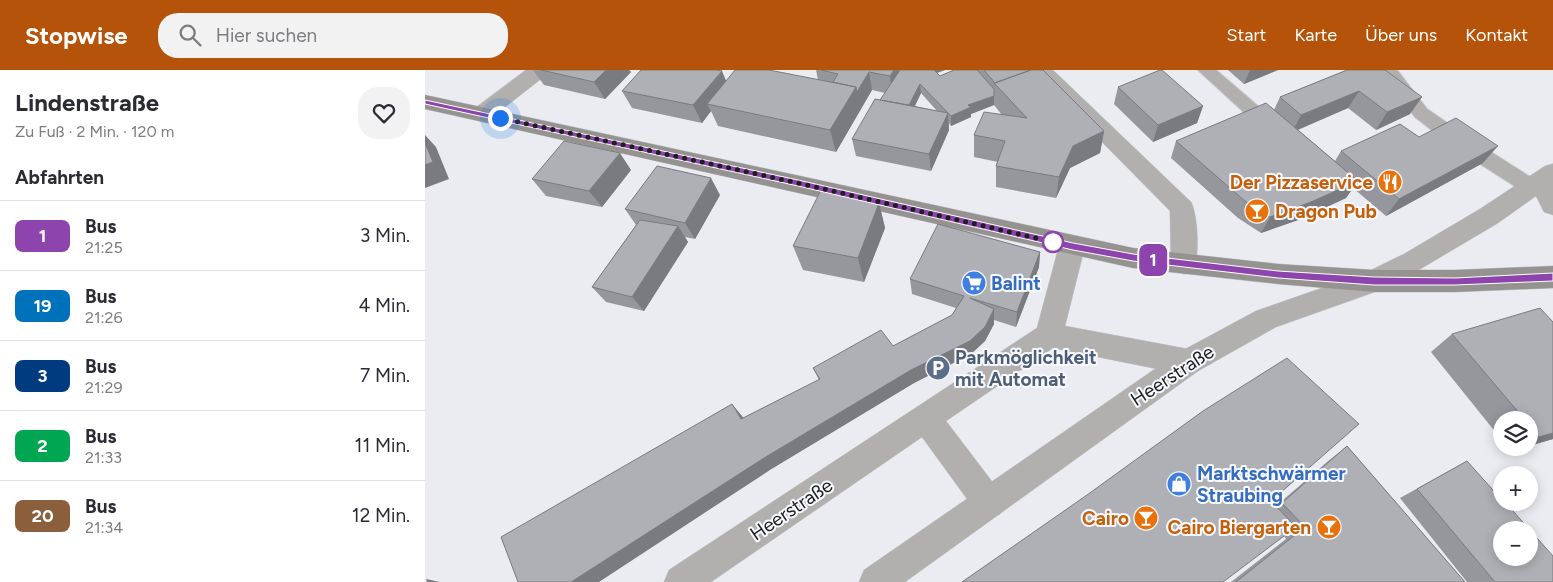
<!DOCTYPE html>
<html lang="de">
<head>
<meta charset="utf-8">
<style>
	body { margin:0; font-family:Figtree,sans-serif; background:#f2f2f3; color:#2b2b33; height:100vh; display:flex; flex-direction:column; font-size:19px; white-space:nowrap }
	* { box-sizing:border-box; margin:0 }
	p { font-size:16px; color:#7c7c81 }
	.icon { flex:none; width:28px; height:28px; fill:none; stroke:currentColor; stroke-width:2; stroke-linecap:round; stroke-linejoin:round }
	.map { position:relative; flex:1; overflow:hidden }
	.drawer { display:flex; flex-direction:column; background:#fff; width:425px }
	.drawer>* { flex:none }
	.badge { padding:0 10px; border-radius:8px; font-size:18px; line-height:32px }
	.tools { position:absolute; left:1068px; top:341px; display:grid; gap:10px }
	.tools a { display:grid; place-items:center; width:45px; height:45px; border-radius:50%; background:#fff; box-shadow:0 2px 12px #0003; font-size:25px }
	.you { position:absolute; width:25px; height:25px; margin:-12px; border:4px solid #fff; border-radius:50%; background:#1a73e8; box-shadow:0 0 0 8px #1a73e833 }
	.map>.badge { position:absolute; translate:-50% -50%; box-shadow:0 0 0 2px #fff }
	h2 { padding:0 15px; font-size:19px; line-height:45px }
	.round { display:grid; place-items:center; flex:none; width:52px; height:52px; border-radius:20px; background:#f2f2f3 }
	.summary { display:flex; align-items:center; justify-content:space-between; height:85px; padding:0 15px }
	h1 { font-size:24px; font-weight:700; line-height:38px }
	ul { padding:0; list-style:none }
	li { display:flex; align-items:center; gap:15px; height:70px; padding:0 15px; border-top:1px solid #e1e1e2 }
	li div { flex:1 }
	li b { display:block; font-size:19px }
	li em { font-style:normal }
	li .badge { min-width:55px; font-weight:700; text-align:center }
	header { display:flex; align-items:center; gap:30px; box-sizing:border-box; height:70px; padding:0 25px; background:#b45309; color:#fff }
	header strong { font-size:24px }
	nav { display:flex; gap:28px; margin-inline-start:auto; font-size:18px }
	.search { width:350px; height:45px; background:#f2f2f3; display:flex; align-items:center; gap:12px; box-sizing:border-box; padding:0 18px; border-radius:20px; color:#7c7c81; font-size:19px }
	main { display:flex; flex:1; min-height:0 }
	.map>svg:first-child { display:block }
</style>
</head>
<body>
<header>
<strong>Stopwise</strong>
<div class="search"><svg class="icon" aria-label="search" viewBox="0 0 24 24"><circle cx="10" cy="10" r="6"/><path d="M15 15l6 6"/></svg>Hier suchen</div>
<nav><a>Start</a><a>Karte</a><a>Über uns</a><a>Kontakt</a></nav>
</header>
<main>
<section class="drawer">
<div class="summary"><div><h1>Lindenstraße</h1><p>Zu Fuß · 2 Min. · 120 m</p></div><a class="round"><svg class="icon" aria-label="heart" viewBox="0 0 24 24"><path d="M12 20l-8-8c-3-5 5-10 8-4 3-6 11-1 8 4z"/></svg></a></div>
<h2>Abfahrten</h2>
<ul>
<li><span class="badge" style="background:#8e44ad;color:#fff">1</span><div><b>Bus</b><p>21:25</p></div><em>3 Min.</em></li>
<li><span class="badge" style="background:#0072bc;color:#fff">19</span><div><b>Bus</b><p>21:26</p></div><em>4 Min.</em></li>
<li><span class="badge" style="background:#003b80;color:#fff">3</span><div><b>Bus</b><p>21:29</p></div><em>7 Min.</em></li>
<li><span class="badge" style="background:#00a651;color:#fff">2</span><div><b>Bus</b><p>21:33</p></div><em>11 Min.</em></li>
<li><span class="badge" style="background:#8b5e3c;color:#fff">20</span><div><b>Bus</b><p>21:34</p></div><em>12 Min.</em></li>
</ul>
</section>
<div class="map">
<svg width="1128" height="512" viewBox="0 0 1128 512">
	<rect width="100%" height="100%" fill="#eaecf2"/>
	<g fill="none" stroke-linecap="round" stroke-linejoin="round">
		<defs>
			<path id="service" d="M773,0H791L834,37L837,41L834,45L828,47L822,45Z
				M955,0H972L1002,39L1044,68L1113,112L1116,117L1113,122L1106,124L1099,122L1030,78L990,47Z"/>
			<path id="minor" d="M101,0H124L121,5L65,49L57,51L49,49L46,44L49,39Z
				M606,0H628L766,132C773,145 775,188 768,201L759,204L750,201L746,194L745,141Z
				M647,166L656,169L660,176L640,256L763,279L773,283L777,292L773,301L763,305L628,278L521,351L575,422L580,433L575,444L564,449L553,444L497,367L286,512H239L244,500L612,258L634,176L638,169Z"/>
			<path id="tertiary" d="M1128,94V145L1119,142L1111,126L1073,153L997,198L958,219L851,257L773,301L480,512H434L439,500L753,283L831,241L940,203L979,184L1055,139L1120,96Z"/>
			<path id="secondary" d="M0,25L708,178L853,194L949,200H1030L1128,196V218L1030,222H949L853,214L708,198L0,39Z"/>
		</defs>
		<use href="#service" stroke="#c5c7cc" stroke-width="2"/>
		<use href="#minor" stroke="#c5c7cc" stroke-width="1"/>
		<use href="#tertiary" stroke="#c5c7cc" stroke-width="1"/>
		<use href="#secondary" stroke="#c5c7cc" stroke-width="1"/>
		<use href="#service" fill="#b1b0ae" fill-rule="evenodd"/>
		<use href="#minor" fill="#b1b0ae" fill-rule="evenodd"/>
		<use href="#tertiary" fill="#b1b0ae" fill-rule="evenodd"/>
		<use href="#secondary" fill="#95938f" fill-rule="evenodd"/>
	</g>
	<path fill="#96979d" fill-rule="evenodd" d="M108,0H204L206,2L180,29L119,15Z
		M391,0H520L512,3L515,6L529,0H618L679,61L675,83L645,98L631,128L571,117V96L573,92L549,87V65L577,45L569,35L546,44V47L526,56L524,53V60L506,101L431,86L427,69L460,23L447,20L411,82L293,56L286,41L277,53L207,38L197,21L301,11L393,10ZM496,23L512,41L490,36Z
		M803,0H853L819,14Z
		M922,0L985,44L951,60L923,38L873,60L910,91L916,81L994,67L1058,93L961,146L928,118L921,128L876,149L836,163L813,148L746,88L751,71L849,40L855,27Z
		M693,17L778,36L772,53L728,72L689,34Z
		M206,100L177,137L121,126L107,109Z
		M295,125L270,169L260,167L263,172L219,241L181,232L167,217L211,155L200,139Z
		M454,133L460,158L439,212L378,200L368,176Z
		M615,182L614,197L591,257L569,250V254L560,271L546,284L489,313L348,398L317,346L318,348L394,310L388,298L468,276L527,245L531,238L487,224L485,209Z
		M1027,264L1128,369L1104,376V350H1076V369L1006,282Z
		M922,376L1040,512H806L861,469L859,466L846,431L851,436L902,392Z
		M1083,378H1100L1086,382Z
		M1042,391L1128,512H1042L975,428Z"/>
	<path fill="#7a7b7f" d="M181,0H204L206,2L180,29L169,12Z
		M469,0H478L467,24L465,6Z
		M504,0H520L505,5Z
		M825,0H853L819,14Z
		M297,1L304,18L282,34L286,41L277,53L268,35Z
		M444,2L447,20L411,82L405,60L431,17Z
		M495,14L496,23L482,52L481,42Z
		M934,21L923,38L867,62L876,45Z
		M569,26V35L546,44V47L526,56V46L543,35Z
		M997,27L985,44L951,60L962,42Z
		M778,36L772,53L728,72L733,55Z
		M523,43L524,60L506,101L504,84Z
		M679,61L675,83L645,98L631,128L634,107L648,76Z
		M0,65L11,77L24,109L0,118Z
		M1073,76L1058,93L961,146L974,129Z
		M195,83L206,100L177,137L164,121Z
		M286,108L295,125L270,169L260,153Z
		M933,111L921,128L876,149L836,163L845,147Z
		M454,133L460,158L439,212L433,188Z
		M253,156L263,172L219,241L207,227Z
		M615,182L614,197L591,257L592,242Z
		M569,239V254L560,271L546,284L489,313L348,398L174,512H146Z
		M307,334L317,346L326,361L316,349Z
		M1128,363V369L1104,376V373L1114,367Z
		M1094,378H1100L1086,382Z
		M1,509L15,512H2Z"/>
	<path fill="#aeb0b6" stroke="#7a7b7f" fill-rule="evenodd" d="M116,0H181L169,12Z
		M216,0H292L297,1L268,35L197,21Z
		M310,0H344L431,17L405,60L282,34Z
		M396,0H469L465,6L444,2L432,22L431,17L408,12L413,4Z
		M475,0H509L515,6L529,0H552L569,19V26L543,35L546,37L526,46L495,14L484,35L455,30Z
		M559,0H606L570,13Z
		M606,0H618L679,61L648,76L634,107L571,96L580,71L549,65L559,42L602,48L569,13Z
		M735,0H737L778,36L733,55L693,17Z
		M922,0H960L997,27L962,42L934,21L876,45L855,27Z
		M450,29L523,43L504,84L427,69Z
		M841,33L933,111L886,132L845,147L821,132L751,71Z
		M1031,48L1073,76L974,129L916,81L975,54L994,67Z
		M139,71L195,83L164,121L107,109Z
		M0,73L8,92L0,95Z
		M232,96L286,108L260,153L200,139Z
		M396,120L454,133L433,188L368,176Z
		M215,150L253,156L207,227L167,217Z
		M513,154L615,182L592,242L545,228L569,239L560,257L545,271L486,300L339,388L146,512H93L76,467L307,334L316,349L395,309L388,298L456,260L468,276L527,245L539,226L485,209Z
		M1115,238L1128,252V363L1114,367L1104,355V350H1100L1027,264Z
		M862,288L934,354L846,431L871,457L798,512H537L662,425L778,341Z
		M922,376L1040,512H811L880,457L857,433Z
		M1042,391L1076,429V432H1080L1128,486V512H1070L992,419ZM1076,460H1104V488H1076Z"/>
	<path fill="#8e44ad" stroke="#fff" d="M0,30L373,110L648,173L708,184L853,201L949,207L1030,208L1128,203V211L1030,215H949L853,208L708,191L648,180L373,116L0,34Z"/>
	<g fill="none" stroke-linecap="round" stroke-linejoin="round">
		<path stroke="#1d1e20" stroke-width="5" stroke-dasharray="0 9" d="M75,48L373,113L628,172"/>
	</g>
	<defs>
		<symbol id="restaurant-disc" viewBox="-11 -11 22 22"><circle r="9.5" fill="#e8710a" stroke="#f8f9fe"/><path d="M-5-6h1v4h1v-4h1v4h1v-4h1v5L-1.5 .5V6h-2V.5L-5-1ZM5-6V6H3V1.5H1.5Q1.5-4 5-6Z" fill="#fff"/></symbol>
		<symbol id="bar-disc" viewBox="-11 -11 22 22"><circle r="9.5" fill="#e8710a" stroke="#f8f9fe"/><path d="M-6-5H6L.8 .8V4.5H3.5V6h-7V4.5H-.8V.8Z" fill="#fff"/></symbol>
		<symbol id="supermarket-disc" viewBox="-11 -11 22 22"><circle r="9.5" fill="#3f7fe0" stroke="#f8f9fe"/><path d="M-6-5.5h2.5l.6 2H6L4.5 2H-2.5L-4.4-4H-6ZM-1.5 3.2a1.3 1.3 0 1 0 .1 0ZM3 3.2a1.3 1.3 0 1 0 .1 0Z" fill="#fff"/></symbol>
		<symbol id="parking-disc" viewBox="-11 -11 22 22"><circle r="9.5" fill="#5c6f8a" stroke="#f8f9fe"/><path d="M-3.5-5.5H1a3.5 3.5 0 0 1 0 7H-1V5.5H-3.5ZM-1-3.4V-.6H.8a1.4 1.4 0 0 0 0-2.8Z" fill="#fff"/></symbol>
		<symbol id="shop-disc" viewBox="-11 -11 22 22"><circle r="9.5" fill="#3f7fe0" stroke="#f8f9fe"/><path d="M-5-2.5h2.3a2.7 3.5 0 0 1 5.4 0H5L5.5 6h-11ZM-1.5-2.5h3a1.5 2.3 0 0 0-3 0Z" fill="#fff"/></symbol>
	</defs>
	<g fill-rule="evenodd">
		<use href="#restaurant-disc" x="951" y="98" width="28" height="28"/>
		<use href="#bar-disc" x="818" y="127" width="28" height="28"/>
		<use href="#supermarket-disc" x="535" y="199" width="28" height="28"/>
		<use href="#parking-disc" x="499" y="284" width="28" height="28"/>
		<use href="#shop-disc" x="740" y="400" width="28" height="28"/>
		<use href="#bar-disc" x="707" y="434" width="28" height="28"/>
		<use href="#bar-disc" x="890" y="443" width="28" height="28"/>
	</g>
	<circle fill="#fff" stroke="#8e44ad" stroke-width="2.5" cx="628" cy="172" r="10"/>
	<g text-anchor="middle" stroke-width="4" stroke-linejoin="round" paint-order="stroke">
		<g font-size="19" font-weight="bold" fill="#c56008" stroke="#f8f9fe" text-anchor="end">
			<text x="948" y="119">Der Pizzaservice</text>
			<text x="850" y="148" text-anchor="start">Dragon Pub</text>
			<text x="704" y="455">Cairo</text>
			<text x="886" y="464">Cairo Biergarten</text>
		</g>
		<g font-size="19" font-weight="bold" fill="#366cbe" stroke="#f8f9fe" text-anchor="start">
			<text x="566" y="220">Balint</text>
			<text x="772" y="410">Marktschwärmer<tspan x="772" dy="22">Straubing</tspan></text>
		</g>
		<g font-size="19" font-weight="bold" fill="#4e5e75" stroke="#f8f9fe" text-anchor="start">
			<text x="530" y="294">Parkmöglichkeit<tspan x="530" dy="22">mit Automat</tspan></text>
		</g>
		<g font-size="19" fill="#1d1e20" stroke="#f8f9fe">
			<text transform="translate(747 305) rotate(-33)" y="7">Heerstraße</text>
			<text transform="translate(366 439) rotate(-34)" y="7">Heerstraße</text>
		</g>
	</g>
</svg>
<div class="tools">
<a><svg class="icon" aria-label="layers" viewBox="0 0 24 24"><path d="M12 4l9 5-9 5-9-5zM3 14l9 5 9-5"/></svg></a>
<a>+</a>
<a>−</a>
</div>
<div class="you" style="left:75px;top:48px"></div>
<b class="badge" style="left:728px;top:190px;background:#8e44ad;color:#fff">1</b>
</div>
</main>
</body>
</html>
